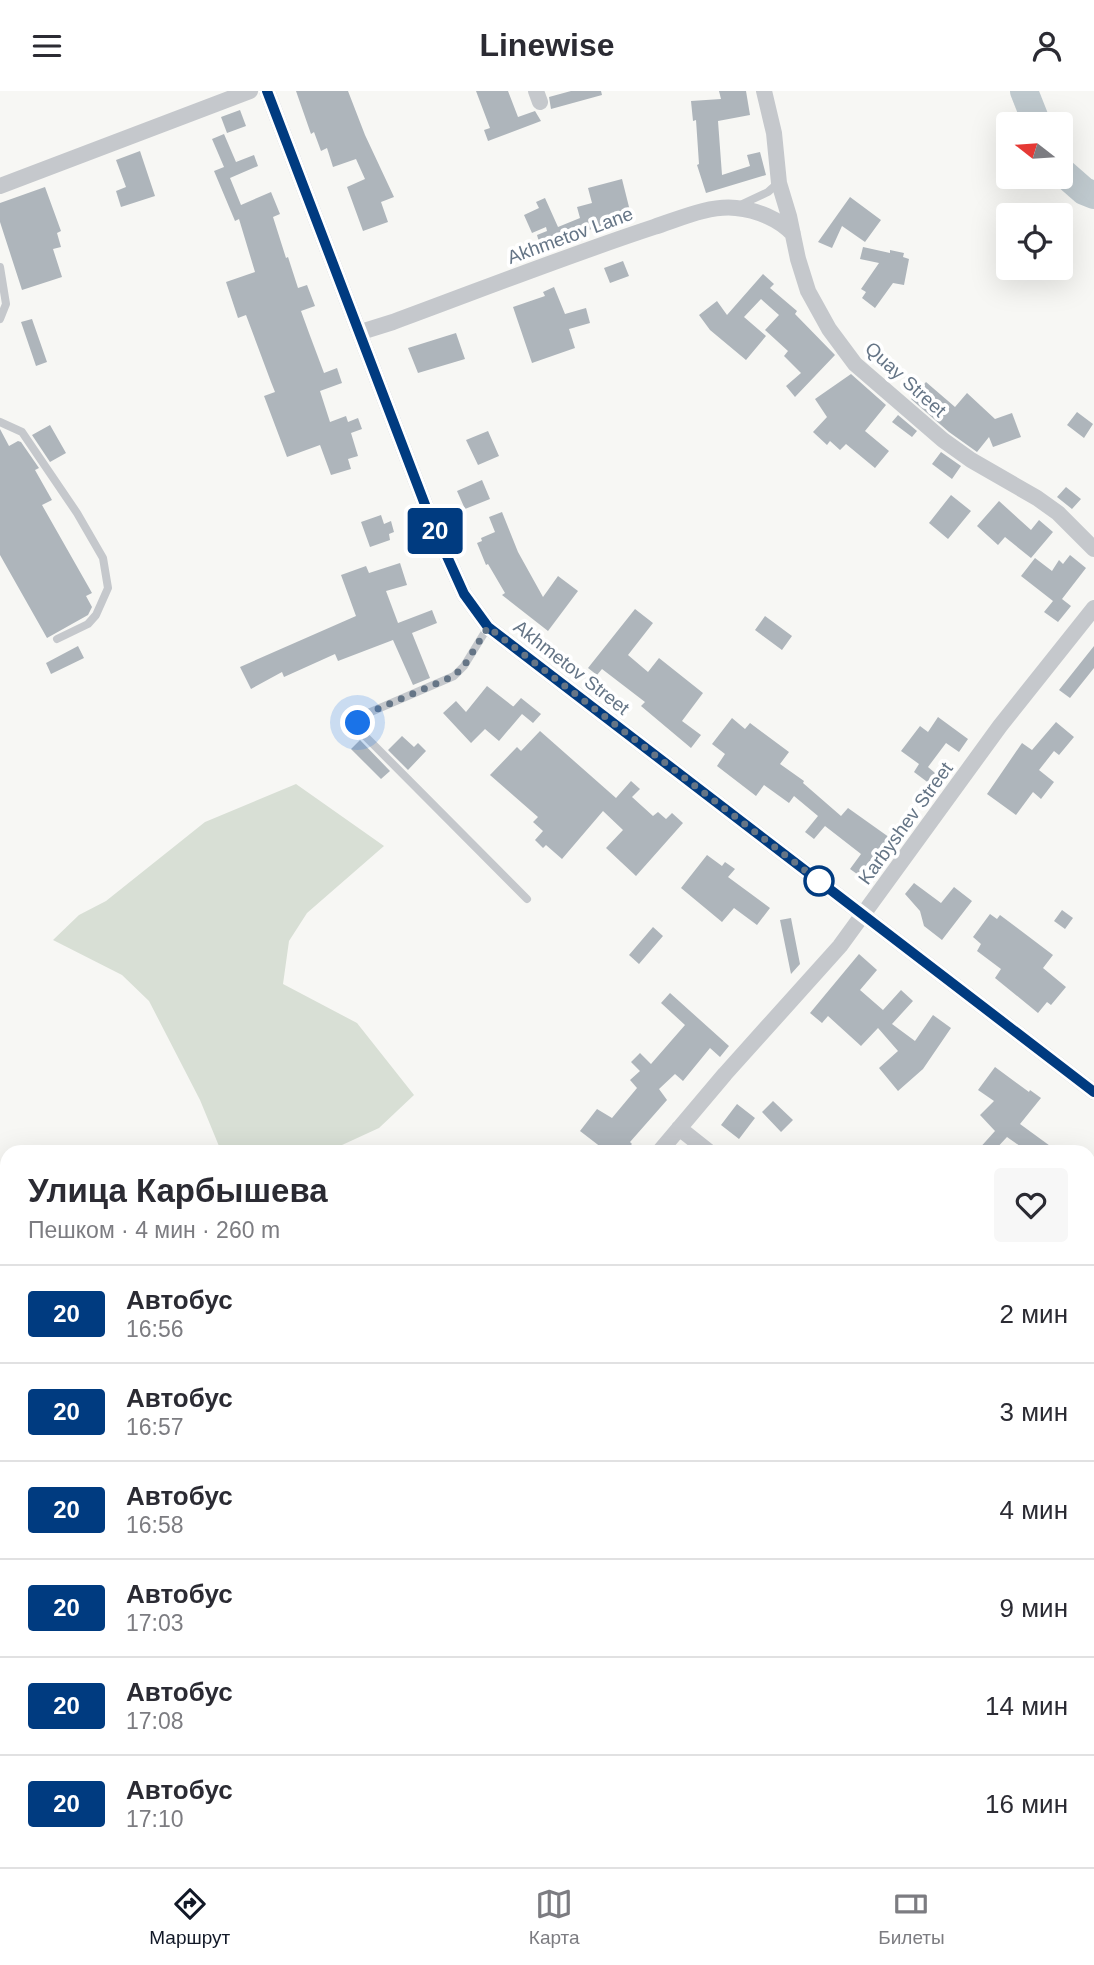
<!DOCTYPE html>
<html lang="ru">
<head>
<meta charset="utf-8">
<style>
	body { margin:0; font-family:Arial,sans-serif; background:#f7f7f7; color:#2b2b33; height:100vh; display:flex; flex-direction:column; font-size:26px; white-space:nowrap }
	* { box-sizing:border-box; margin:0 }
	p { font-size:23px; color:#7c7c81 }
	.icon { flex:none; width:38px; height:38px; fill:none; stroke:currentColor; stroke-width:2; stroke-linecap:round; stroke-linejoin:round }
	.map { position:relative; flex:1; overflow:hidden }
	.sheet { position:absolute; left:0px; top:1054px; width:1096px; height:723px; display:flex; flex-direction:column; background:#fff; border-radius:21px 21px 0 0; box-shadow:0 7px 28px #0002 }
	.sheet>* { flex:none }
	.badge { padding:0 14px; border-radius:5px; font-size:24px; line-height:46px }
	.needle { width:46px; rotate:287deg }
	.buttons { position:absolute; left:996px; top:21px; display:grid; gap:14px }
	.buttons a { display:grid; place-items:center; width:77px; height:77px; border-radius:7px; background:#fff; box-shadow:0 7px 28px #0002; font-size:35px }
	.you { position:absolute; width:35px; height:35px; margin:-18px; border:5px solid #fff; border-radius:50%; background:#1a73e8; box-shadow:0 0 0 10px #1a73e833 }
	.map>.badge { position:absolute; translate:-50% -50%; box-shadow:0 0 0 4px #fff }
	.round { display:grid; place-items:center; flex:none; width:74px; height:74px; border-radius:7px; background:#f7f7f7 }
	.headline { display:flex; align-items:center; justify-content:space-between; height:119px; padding:0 28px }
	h1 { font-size:33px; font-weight:800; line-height:52px }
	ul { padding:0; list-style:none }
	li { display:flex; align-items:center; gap:21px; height:98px; padding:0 28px; border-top:2px solid #e1e1e2 }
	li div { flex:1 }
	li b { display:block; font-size:26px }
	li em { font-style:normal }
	li .badge { min-width:77px; font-weight:700; text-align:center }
	header { display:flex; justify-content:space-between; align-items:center; height:91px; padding:0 28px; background:#fff; font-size:32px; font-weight:800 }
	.menu { display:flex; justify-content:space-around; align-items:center; height:98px; border-top:2px solid #e1e1e2; background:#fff; font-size:19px; color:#7c7c81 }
	.menu a { display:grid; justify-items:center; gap:4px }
	.menu .current { color:#111827 }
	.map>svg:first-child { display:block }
</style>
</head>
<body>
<header><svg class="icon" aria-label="menu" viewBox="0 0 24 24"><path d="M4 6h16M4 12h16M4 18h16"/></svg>Linewise<svg class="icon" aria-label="person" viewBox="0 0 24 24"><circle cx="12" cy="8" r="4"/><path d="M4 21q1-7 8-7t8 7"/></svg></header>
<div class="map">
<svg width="1094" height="1776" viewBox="0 0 1094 1776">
	<rect width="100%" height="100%" fill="#f7f7f4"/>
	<path fill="#d8dfd5" d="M296,693L384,755L307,822L289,850L283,893L357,932L414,1004L379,1037L329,1060H221L200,1009L149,910L122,884L53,849L79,824L106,810L205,731Z"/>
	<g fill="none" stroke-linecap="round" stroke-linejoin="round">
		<path stroke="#bfc9ce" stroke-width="28" d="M1024,0L1037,33
			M1060,79L1084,100L1094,104"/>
	</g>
	<path fill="#aeb5bb" d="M296,0H348L365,44L394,106L381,111L388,131L363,140L347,96L365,88L356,68L333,76L327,57L321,60L314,41L311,43Z
		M476,0H508L518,26L535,20L541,30L488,50L484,39L490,37Z
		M571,0H601L602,4L551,18L549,6Z
		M719,0H746L750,24L718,30L722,84L750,75L747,64L760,61L766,84L706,102L697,74L699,73L696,29L693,30L691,10L721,8Z
		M240,19L246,35L227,42L221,26Z
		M224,43L236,71L254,64L258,75L230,87L241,114L271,101L280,123L273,126L286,167L288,166L298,197L307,194L315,215L301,220L309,242L324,282L337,277L342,292L320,300L330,331L346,325L348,331L358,327L362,338L351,342L358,365L348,368L351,378L331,384L320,354L287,366L264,305L275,301L271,291L246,224L238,227L226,191L255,181L239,128L235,130L214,80L224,76L212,48Z
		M140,60L155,105L121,116L116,100L126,96L116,69Z
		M622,88L632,128L568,144L569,148L552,155L550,149L539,151L537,144L547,140L546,136L532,142L524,124L539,117L536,111L545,107L558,136L580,127L577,116L592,112L588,97Z
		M45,96L61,140L57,142L61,156L53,158L62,186L22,199L0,131V112Z
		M850,106L881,129L865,151L842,135L832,157L818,151Z
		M863,156L890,162V159L904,162L903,166L909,168L904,194L893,192L875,217L862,207L866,201L861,198L879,172L860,168Z
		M623,170L629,185L610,192L604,177Z
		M763,183L774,193L770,197L797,220L795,223L835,264L795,306L786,295L801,282L784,265L788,260L765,239L779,224L761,208L744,226L766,245L746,269L710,239L699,224L717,210L727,224Z
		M554,196L565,223L586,217L590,232L569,238L575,257L532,272L513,216L545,205L543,201Z
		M32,228L47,271L36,275L21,231Z
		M456,242L465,268L418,282L408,257Z
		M851,283L886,314L865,340L889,360L875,377L846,353L840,359L830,350L827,354L813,341L827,326L815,308Z
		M926,291L955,316L967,302L995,328L1012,322L1021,346L993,356L989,346L977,361L949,341L911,308Z
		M1077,321L1093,333L1084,347L1067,334Z
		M898,324L917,340L912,346L892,331Z
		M50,334L66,362L50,371L32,344Z
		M0,338L9,355L18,350L21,351L39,377L35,379L52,409L42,414L92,502L86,505L92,516L88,524L47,547L0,464Z
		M488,340L499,365L478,374L466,349Z
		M941,361L961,375L952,388L932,373Z
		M482,389L490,408L465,418L457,400Z
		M1066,396L1081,408L1072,418L1057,406Z
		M951,404L971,420L948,448L929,432Z
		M999,410L1031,439L1039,429L1053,441L1031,467L1005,446L998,454L977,435Z
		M502,421L518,461L543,506L558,485L578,500L548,540L502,504L505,502L488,473L486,474L477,452L482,450L481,447L495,441L489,426Z
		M381,424L384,433L391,430L394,441L389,443L390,449L370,456L361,431Z
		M1070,464L1086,477L1062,508L1071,515L1058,531L1044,521L1053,510L1021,485L1035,467L1052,480L1059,469L1063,473Z
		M400,472L407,494L386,500L398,532L432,519L437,532L412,542L430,587L413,594L393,549L338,570L335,563L284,586L282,581L251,598L240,576L356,525L341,484L366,475L369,482Z
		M635,518L653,532L628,564L648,581L659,567L703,602L682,630L701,644L691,657L641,615L645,611L602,578L597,584L588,577Z
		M765,525L792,545L782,559L755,539Z
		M78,555L84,567L51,583L46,572Z
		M1094,555V577L1070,607L1059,599Z
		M487,595L519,620L513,616L521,607L541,623L533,632L522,623L499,650L485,638L471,652L443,622L456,610L466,621Z
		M938,626L968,648L959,661L946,652L928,676L941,687L934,696L914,681L919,673L901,660L920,635L928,641Z
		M732,627L745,638L750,632L789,661L780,673L804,690L803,692L841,725L848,717L893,749L864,788L850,778L861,763L825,735L814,748L805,741L818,725L794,705L789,712L764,694L756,705L717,675L725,663L712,653Z
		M1056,631L1074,646L1059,664L1054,660L1039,679L1054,691L1041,708L1033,701L1016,724L987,703L1022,652L1032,659Z
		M540,640L616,707L631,690L640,698L632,706L653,725L658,721L666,728L672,722L683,732L636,785L606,757L623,739L603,720L562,768L546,754L543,757L535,749L543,740L533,731L538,726L490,684L517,656L521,660Z
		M402,645L414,656L418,652L426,660L408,679L388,659Z
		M360,649L390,680L381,688L351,658Z
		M707,764L722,775L725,771L735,778L728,786L770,817L757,834L734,817L722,831L681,797Z
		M914,792L941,812L954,796L972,810L942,849L924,835L920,820L905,803Z
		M1062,819L1073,827L1065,838L1054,830Z
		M990,823L997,828L1000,824L1053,864L1043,877L1066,896L1051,914L1047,911L1038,922L995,887L1001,878L977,860L981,853L973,846Z
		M791,827L800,873L791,883L780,829Z
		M653,836L663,845L639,873L629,864Z
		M859,863L877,879L860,899L883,919L901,899L913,910L892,933L915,950L933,924L951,937L923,978L898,1000L879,977L898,960L878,937L861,955L828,925L822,932L810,922Z
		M670,902L729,955L720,966L710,957L683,990L675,983L659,998L667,1009L630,1051L632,1053L625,1060H619L613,1056L609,1060H606L580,1040L597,1018L612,1027L637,997L630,989L640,980L631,971L640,962L651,973L685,934L661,912Z
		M995,976L1029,1001L1030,999L1041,1007L1020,1033L1057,1060H1027L1007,1046L994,1060H977L995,1040L980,1024L994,1010L978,999Z
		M773,1010L793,1029L781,1041L762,1021Z
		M737,1013L755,1027L739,1048L721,1034Z"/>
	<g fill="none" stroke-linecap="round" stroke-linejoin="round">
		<path stroke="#c5c8cc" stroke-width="8" d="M738,115L768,101L778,92
			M0,176L6,213L0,228
			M0,331L22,341L77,422L103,467L108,497L96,524L88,533L57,548
			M488,536L464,575L454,585L366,623L358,632L357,637L527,808"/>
		<path stroke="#c5c8cc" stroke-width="16" d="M267,0L432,432L464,503L488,536L1094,1001
			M536,0L540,11
			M764,0L774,42L779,92L789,125L798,168L808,200L829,238L855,273L943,349L971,369L1037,407L1058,422L1094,458
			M0,95L250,0
			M361,241L393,231C480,199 566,165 654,136C679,128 709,114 736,117C757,119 779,128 793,143
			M679,1037L708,1060
			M660,1060L725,983L840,855L1000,635L1094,517
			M1088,1365L1094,1369
			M1088,1746L1094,1757
			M628,1769L638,1776
			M158,1776L162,1769"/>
	</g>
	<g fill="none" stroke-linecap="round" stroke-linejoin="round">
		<defs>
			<path id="line" d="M267,0L432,432L464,503L488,536L1094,1001"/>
		</defs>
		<use href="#line" stroke="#fff" stroke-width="16"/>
		<use href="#line" stroke="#003b80" stroke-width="10"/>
		<path stroke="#657586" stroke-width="7" stroke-dasharray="0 12.6" d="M358,632L366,623L454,585L464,575L488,536L819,790"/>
	</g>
	<circle fill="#fff" stroke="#003b80" stroke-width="3.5" cx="819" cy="790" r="14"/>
	<g text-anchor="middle" stroke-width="7" stroke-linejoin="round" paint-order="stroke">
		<g font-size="19" fill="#657586" stroke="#fff">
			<text transform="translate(570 144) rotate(-20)" y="7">Akhmetov Lane</text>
			<text transform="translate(906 288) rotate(42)" y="7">Quay Street</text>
			<text transform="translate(572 576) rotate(38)" y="7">Akhmetov Street</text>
			<text transform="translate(905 732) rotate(-54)" y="7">Karbyshev Street</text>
		</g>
	</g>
</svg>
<div class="buttons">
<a><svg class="needle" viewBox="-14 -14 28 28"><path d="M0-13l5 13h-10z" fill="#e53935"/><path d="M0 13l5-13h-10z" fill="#7c7c81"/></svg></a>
<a><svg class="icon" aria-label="locate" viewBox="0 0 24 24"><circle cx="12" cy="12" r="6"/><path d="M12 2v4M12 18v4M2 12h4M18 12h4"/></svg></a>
</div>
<div class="you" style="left:358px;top:632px"></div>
<b class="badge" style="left:435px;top:440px;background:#003b80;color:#fff">20</b>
<section class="sheet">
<div class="headline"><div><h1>Улица Карбышева</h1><p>Пешком · 4 мин · 260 m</p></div><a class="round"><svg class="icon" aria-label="heart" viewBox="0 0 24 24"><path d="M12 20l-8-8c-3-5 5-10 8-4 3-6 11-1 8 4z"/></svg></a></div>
<ul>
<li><span class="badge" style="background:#003b80;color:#fff">20</span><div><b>Автобус</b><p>16:56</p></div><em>2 мин</em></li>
<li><span class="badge" style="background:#003b80;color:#fff">20</span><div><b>Автобус</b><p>16:57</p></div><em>3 мин</em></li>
<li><span class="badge" style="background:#003b80;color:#fff">20</span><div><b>Автобус</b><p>16:58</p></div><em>4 мин</em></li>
<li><span class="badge" style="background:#003b80;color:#fff">20</span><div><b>Автобус</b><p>17:03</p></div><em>9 мин</em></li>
<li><span class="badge" style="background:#003b80;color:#fff">20</span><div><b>Автобус</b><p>17:08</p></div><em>14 мин</em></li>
<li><span class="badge" style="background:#003b80;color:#fff">20</span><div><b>Автобус</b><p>17:10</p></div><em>16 мин</em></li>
</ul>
</section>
</div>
<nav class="menu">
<a class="current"><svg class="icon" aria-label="directions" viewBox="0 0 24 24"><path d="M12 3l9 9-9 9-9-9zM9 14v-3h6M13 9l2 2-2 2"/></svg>Маршрут</a>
<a><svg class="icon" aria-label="map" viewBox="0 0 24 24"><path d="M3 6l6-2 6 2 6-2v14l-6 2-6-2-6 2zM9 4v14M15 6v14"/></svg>Карта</a>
<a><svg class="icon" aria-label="tickets" viewBox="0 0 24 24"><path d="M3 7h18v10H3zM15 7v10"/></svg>Билеты</a>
</nav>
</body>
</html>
